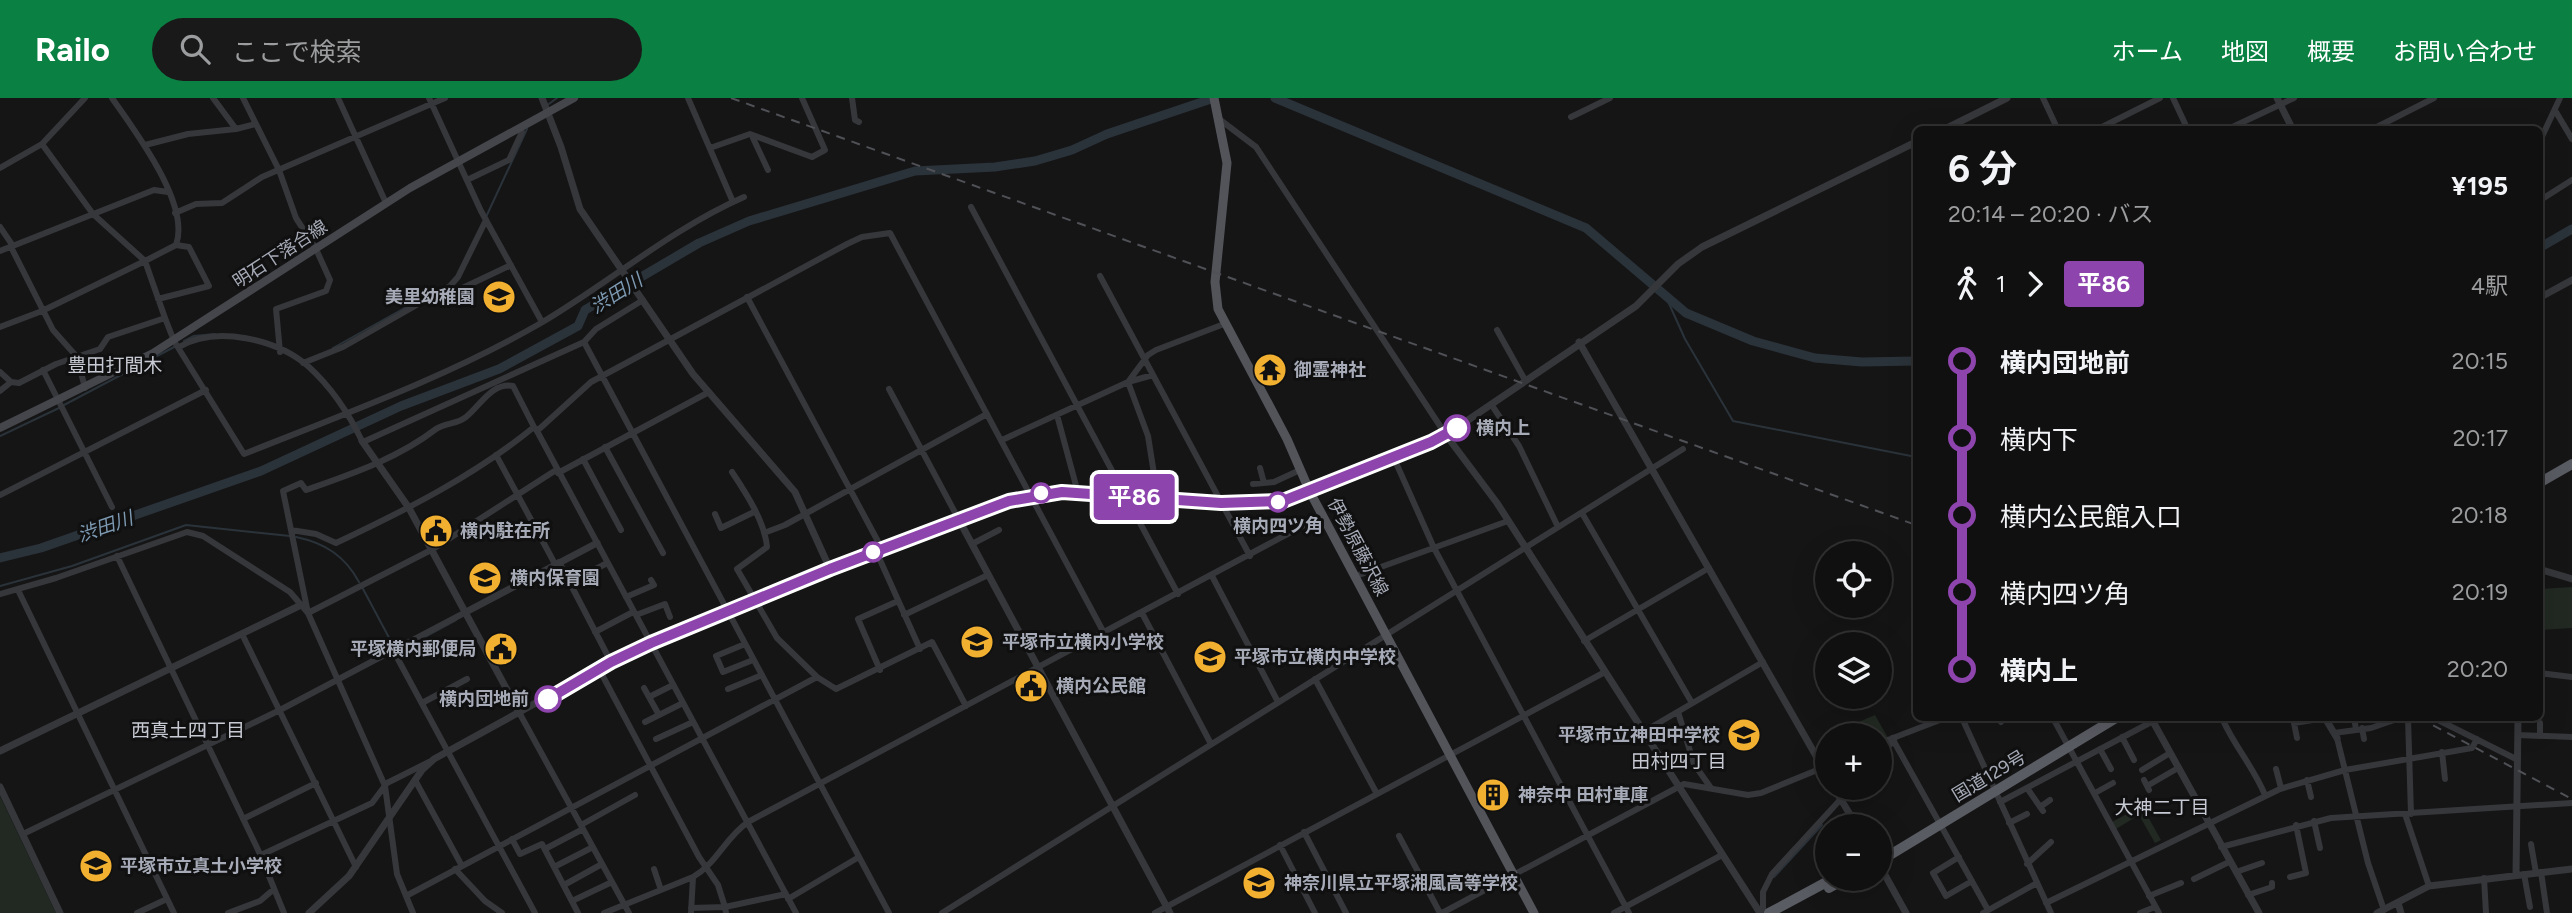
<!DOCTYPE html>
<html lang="ja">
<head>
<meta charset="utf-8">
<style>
	body { margin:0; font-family:Figtree,"Noto Sans JP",sans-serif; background:#191919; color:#f1f3f6; height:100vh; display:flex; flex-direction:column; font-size:26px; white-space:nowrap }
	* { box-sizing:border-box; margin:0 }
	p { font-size:23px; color:#9c9d9f }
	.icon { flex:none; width:38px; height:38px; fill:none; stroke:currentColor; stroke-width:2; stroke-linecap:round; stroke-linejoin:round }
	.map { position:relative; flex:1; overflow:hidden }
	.panel { position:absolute; left:1913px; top:28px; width:630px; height:595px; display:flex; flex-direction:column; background:#101010; border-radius:10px; box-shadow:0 7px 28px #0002,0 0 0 2px #303030 }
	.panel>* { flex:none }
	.badge { padding:0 14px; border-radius:5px; font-size:24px; line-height:46px }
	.buttons { position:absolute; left:1815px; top:443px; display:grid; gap:14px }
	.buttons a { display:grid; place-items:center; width:77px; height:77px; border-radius:50%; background:#101010; box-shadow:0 7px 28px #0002,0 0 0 2px #303030; font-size:35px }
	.map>.badge { position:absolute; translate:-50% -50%; box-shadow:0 0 0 4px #fff }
	.legs { display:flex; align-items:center; gap:10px; height:77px; padding:0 35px; font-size:23px }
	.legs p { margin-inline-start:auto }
	.head { display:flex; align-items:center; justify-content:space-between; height:119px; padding:0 35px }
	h1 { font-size:38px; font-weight:700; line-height:52px }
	ul { padding:0 35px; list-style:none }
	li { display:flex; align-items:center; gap:24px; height:77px; font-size:26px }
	li i { display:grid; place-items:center; width:10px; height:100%; margin:0 9px; background:currentColor }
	li i::after { content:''; width:18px; height:18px; margin:-9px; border:5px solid; border-radius:50%; background:#101010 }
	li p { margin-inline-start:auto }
	li:first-child i { background:linear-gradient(#0000 50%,currentColor 0) }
	li:last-child i { background:linear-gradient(currentColor 50%,#0000 0) }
	header { display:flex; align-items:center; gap:42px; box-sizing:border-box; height:98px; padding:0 35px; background:#0b8043; color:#fff }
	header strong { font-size:33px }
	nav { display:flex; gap:38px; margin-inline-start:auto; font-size:24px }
	.search { width:490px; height:63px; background:#191919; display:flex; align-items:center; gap:18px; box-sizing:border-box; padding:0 24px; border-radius:38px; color:#9c9d9f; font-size:26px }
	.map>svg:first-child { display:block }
</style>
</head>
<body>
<header>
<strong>Railo</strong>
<div class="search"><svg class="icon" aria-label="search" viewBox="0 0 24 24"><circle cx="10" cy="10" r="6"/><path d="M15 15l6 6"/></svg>ここで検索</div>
<nav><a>ホーム</a><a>地図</a><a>概要</a><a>お問い合わせ</a></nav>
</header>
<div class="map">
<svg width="2572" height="815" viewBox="0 0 2572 815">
	<rect width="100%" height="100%" fill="#151516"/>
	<path fill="#212922" d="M2572,489V530L2539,532V491Z
		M1875,617L1888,640L1880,644V637H1840L1838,633Z
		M0,698L56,815H0Z
		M2142,708L2161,742L2155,745L2139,717L2116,731L2112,724Z"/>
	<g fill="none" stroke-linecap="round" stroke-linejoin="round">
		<path stroke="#2b333a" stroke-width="2" d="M546,8L557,0
			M486,119L527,31
			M1666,199L1685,241L1733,323L1916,359
			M184,243L194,238L215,236
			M333,250L410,207
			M64,307L176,248
			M0,338L59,310
			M296,439C325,445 345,458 359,484
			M0,488L72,468L186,427L290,438
			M362,489L394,549
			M397,554L456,522
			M1774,779L1822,727"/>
		<path stroke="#2b333a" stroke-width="9" d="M1275,0L1586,130L1686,215L1753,243L1815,260L1862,264L1916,263
			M2539,150L2572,131
			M0,460L41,450L261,373L401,308L499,271L578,228L585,212L699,145L749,123L915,73L995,69L1035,63L1072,52L1107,36L1214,0"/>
		<path stroke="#36373b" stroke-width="6" d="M213,0L236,31L256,26
			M243,0L279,72L296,120L316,151L330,182L326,193L276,211L280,254
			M338,0L386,105
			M429,0L481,113L542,224
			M688,0L733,104
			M852,0L855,22L859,24
			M2043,0L2058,32
			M2173,0L2188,32
			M2556,14L2572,41
			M1571,19L1610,0
			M1219,21L1256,49L1446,337
			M2324,30L2325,32
			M2096,32L2160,0
			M2226,32L2294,0
			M2371,32L2434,0
			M753,40L768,72
			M2539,45L2560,0
			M145,47L188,36L236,31
			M710,50L750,36L812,59L825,52L802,0
			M0,70L42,46L85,0
			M467,82L509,62L522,34L520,30
			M2539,103L2572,82
			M971,109L1178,496
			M175,115L196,106L222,105L262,79L445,0
			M0,129L13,148
			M11,149L53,232L77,259L85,290
			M0,153L154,92L168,94
			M1100,178L1250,458
			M450,188L454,194L511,167
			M747,199L882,451
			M158,201L209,188L189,149L176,147
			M165,220L174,243L244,356C344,316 447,279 541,225C609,185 671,131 744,99
			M0,229L42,213L145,163L93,116L42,46
			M1497,232L1525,282
			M584,244L889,815
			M179,249C216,227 277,241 309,269C332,290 349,316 362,343
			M303,265L343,249L450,188L458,179L486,122
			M43,272L112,409
			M0,274L11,284
			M889,291L959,422
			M0,293L11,284L19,285L56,266L100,251L108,239L165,220L145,163L176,147C191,106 134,32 112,0
			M1491,306L1519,348L1558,429
			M1057,317L1078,395
			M534,329L513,288C492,284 480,308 466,319C458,326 445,325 436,331C397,361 351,376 306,392L301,385L283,393L308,515L433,451L556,372
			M537,333L796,815
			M1002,342L1128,284L1153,277
			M363,344L584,244L596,231L643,202
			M605,349L663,455
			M496,357L555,466
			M1393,358L1434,450L1629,815
			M583,361L621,432
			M1260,370L1264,385
			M732,374C746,395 765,424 767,449L737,471L777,540L817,579
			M558,375L709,294
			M1253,386L1274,384L1300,372
			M0,397L206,292
			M1158,401L1148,338L1128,284L1148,257L1156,252L1224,226
			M1582,415L1692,605
			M715,416L721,430L754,414
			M291,432L316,436L336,445C406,412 474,378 534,329L537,333L591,284L847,146L862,139L890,135L1104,535
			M764,435L785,427L987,316
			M972,446L999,432
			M876,453L920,551
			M117,458L260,756L284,815
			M559,464L611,564
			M1212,478L1278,604
			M1356,478L1508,423
			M570,485L607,465
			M18,492L174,815
			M0,496L56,480L187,434L203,438L290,494L308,515L385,688L397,776L413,815
			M626,499L654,487L651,482
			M1142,515L1211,646
			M636,517L665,506L670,519
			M904,517L988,477
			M595,534L633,514
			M242,536L356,769
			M1584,543L1709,470
			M745,546L716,558L723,574L753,562
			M393,552L535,815
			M599,571L699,759L718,787L725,809L786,796
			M880,572L858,521L898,503
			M2539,575L2572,579
			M1315,581L1377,696
			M644,590L659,617
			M728,591L762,577
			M649,599L673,587
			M422,605L467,581
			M1678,614L1694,666L1711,690
			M520,616L629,815
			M1962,620L2051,815
			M1999,620L2001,624
			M2053,620L2159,815
			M2195,620L2196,621
			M2222,620C2234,648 2253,668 2265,697
			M2354,620L2356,631
			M2408,620L2411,716
			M2434,620L2518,662
			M645,624L683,605
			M2540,625V637
			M2362,630L2364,641
			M1643,634L1763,564
			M2334,635L2371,630L2400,620
			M2518,637L2572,639
			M2122,639L2134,662
			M1892,640L1988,812
			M2297,640L2294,625L2325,620
			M2337,640L2368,765L2384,812
			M656,641L693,624
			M1880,645L1945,620
			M2100,651L2111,671
			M2442,654L2445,681
			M1880,658L1894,642
			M2276,671L2281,690
			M2142,672L2170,655
			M415,682L462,768
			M2144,682L2149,692
			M2307,682L2311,699
			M2147,688L2178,670
			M2027,690L2043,713
			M2095,695L2113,685
			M2000,704L2159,620
			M2040,709L2050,702
			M2405,716L2429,788
			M243,721L316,685
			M2314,723L2320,750
			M2009,725L2027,716
			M581,727L635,697
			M1304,734L1346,815
			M23,736L280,612L466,514
			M1399,738L1440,815
			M512,741L520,756L542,746L578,815
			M2531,746L2536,775
			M1280,747L1315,815
			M2221,749L2331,720L2572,705
			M545,751L583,731
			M261,757L372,705L387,685L429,664
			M1959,759L1933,775L1946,798L1972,783
			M2027,766L2051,744
			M554,769L593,749
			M455,771L485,803L502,815
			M654,771L661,792
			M2236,774L2262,765
			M2541,774L2547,815
			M2524,776L2530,809
			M2290,779L2306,775L2296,727
			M2484,780L2486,815
			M2194,781L2229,764
			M564,787L602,766
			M2248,797L2272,789V785
			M406,798L817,579L836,591L932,544L966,608
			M2149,798L2181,785
			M788,801L859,759
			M572,803L612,784
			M2046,805L2280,691L2345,672L2472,650L2477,641
			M691,810L725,809L726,815
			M137,815L167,801
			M228,815L260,803L274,791
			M604,815L693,779
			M691,815L693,779C717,765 725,740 748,724L1323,417
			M942,815L1683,351
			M1155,815L1605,574
			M1442,815L1684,686L1748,697L1761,695L1827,668
			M1614,815L1722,757
			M1763,815V794L1772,776L1851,690
			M1983,815L2037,785
			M2140,815L2155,809"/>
		<path stroke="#36373b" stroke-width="7" d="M542,0L561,49L580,111L693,276L795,394L830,471
			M2277,0L2293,32
			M1943,32L2007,0
			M2539,200L2572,182
			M1579,244L1827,677
			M1446,337L1497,405L1760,815
			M362,343L409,410L520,616
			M959,422L1170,815
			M2539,471L2572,481
			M466,514L597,445
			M2151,620L2259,815
			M2325,620L2337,640
			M0,653L301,507
			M0,689L60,815
			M1834,690L1857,728
			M1880,768L1906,815
			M2516,777L2518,620
			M2398,805L2401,815
			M309,815L349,778L422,672L434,661L623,557L830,471L1009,403L1062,394L1221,405H1267L1293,401L1342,377L1446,337L1636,208L1678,166L1702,149L1916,44
			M2377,815L2429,788L2572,771"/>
		<path stroke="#44464b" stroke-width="8" d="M0,330L153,255L410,90L574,0"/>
		<path stroke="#52545a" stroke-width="9" d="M1214,0L1227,65L1215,184L1218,211L1287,341L1310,394L1534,815"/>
		<path stroke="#5a5c63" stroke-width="10" d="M2539,385L2572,366
			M1880,763L2116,620
			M1829,790L1847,780
			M1769,815L1834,780"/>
		<path stroke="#4f5156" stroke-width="2" stroke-dasharray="9 7" stroke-linecap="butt" d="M731,0L1916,427
			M2419,620L2572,701"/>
	</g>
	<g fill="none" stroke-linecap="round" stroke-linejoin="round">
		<defs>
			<path id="line-1" d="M548,601L611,564L651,545L830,471L1009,403L1062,394L1221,405L1283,403L1431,344L1457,330"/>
		</defs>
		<use href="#line-1" stroke="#fff" stroke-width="16"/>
		<use href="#line-1" stroke="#8e44ad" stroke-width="10"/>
	</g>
	<defs>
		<symbol id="school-disc" viewBox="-11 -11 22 22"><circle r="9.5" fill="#f2b031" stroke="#101011"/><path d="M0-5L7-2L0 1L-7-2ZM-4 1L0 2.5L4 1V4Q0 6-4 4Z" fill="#111"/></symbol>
		<symbol id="temple-disc" viewBox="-11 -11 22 22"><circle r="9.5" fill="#f2b031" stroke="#101011"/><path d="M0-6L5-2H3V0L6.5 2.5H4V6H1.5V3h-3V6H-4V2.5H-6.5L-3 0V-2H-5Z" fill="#111"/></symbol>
		<symbol id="civic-disc" viewBox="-11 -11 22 22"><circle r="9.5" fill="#f2b031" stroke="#101011"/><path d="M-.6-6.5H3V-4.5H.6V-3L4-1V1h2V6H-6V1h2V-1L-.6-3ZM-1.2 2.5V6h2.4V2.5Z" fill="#111"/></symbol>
		<symbol id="building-disc" viewBox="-11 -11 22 22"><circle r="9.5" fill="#f2b031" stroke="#101011"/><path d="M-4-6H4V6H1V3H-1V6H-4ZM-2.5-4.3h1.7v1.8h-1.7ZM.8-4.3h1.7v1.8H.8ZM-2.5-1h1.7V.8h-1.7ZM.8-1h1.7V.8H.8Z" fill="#111"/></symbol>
	</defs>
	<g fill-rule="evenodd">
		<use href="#school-disc" x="480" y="180" width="38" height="38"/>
		<use href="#temple-disc" x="1251" y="253" width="38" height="38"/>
		<use href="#civic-disc" x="417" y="414" width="38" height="38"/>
		<use href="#school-disc" x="466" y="461" width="38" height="38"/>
		<use href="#school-disc" x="958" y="525" width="38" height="38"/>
		<use href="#civic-disc" x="482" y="532" width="38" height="38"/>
		<use href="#school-disc" x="1191" y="540" width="38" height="38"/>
		<use href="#civic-disc" x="1012" y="569" width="38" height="38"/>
		<use href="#school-disc" x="1725" y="618" width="38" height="38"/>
		<use href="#building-disc" x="1474" y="678" width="38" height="38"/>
		<use href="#school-disc" x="77" y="749" width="38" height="38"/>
		<use href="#school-disc" x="1240" y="766" width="38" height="38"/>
	</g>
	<g fill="#fff" stroke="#8e44ad" stroke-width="3.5">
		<circle cx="1457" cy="330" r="12"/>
		<circle cx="1041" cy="395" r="9"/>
		<circle cx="1278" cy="404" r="9"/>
		<circle cx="873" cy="454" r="9"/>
		<circle cx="548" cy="601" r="12"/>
	</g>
	<g text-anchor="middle" stroke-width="6" stroke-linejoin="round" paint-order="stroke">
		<g font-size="18" fill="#a6abb7" stroke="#101011">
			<text transform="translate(280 156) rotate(-33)" y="6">明石下落合線</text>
			<text transform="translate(1358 449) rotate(62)" y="6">伊勢原藤沢線</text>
			<text transform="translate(1989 678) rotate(-31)" y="6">国道129号</text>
		</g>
		<g font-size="18" font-weight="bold" fill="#a6abb7" stroke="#101011" text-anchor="start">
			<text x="475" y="205" text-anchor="end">美里幼稚園</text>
			<text x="1294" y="278">御霊神社</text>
			<text x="460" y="439">横内駐在所</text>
			<text x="510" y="486">横内保育園</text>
			<text x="1002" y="550">平塚市立横内小学校</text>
			<text x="476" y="557" text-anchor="end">平塚横内郵便局</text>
			<text x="1234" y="565">平塚市立横内中学校</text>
			<text x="1056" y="594">横内公民館</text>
			<text x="1720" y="643" text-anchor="end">平塚市立神田中学校</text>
			<text x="1518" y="703">神奈中 田村車庫</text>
			<text x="120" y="774">平塚市立真土小学校</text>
			<text x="1284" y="791">神奈川県立平塚湘風高等学校</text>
		</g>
		<g font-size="18" font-weight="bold" fill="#a6abb7" stroke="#101011" text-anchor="start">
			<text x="1476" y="336">横内上</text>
			<text x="1278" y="434" text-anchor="middle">横内四ツ角</text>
			<text x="529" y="607" text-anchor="end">横内団地前</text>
		</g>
		<g font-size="19" font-style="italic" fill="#7d9ab2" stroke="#101011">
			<text transform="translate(616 195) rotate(-32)" y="7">渋田川</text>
			<text transform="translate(105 428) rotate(-19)" y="7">渋田川</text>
		</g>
		<g font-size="19" fill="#c7cad3" stroke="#101011">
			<text x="115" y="274">豊田打間木</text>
			<text x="188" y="639">西真土四丁目</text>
			<text x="1679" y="670">田村四丁目</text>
			<text x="2162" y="716">大神二丁目</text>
		</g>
	</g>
</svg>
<div class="buttons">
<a><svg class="icon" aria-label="locate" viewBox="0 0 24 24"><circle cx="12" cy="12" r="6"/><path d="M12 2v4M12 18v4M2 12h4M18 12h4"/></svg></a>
<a><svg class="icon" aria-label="layers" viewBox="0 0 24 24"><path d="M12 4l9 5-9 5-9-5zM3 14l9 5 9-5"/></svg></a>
<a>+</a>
<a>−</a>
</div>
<b class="badge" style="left:1134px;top:399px;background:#8e44ad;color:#fff">平86</b>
<section class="panel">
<div class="head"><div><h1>6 分</h1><p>20:14 – 20:20 · バス</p></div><b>¥195</b></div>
<div class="legs"><svg class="icon" aria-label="walk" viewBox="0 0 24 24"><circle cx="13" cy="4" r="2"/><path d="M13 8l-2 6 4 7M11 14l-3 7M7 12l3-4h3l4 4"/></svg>1<svg class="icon" aria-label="forward" viewBox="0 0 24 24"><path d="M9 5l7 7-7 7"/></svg><b class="badge" style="background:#8e44ad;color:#fff">平86</b><p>4駅</p></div>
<ul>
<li><i style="color:#8e44ad"></i><b>横内団地前</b><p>20:15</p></li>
<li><i style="color:#8e44ad"></i><span>横内下</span><p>20:17</p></li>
<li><i style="color:#8e44ad"></i><span>横内公民館入口</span><p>20:18</p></li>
<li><i style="color:#8e44ad"></i><span>横内四ツ角</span><p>20:19</p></li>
<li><i style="color:#8e44ad"></i><b>横内上</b><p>20:20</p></li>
</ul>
</section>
</div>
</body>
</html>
